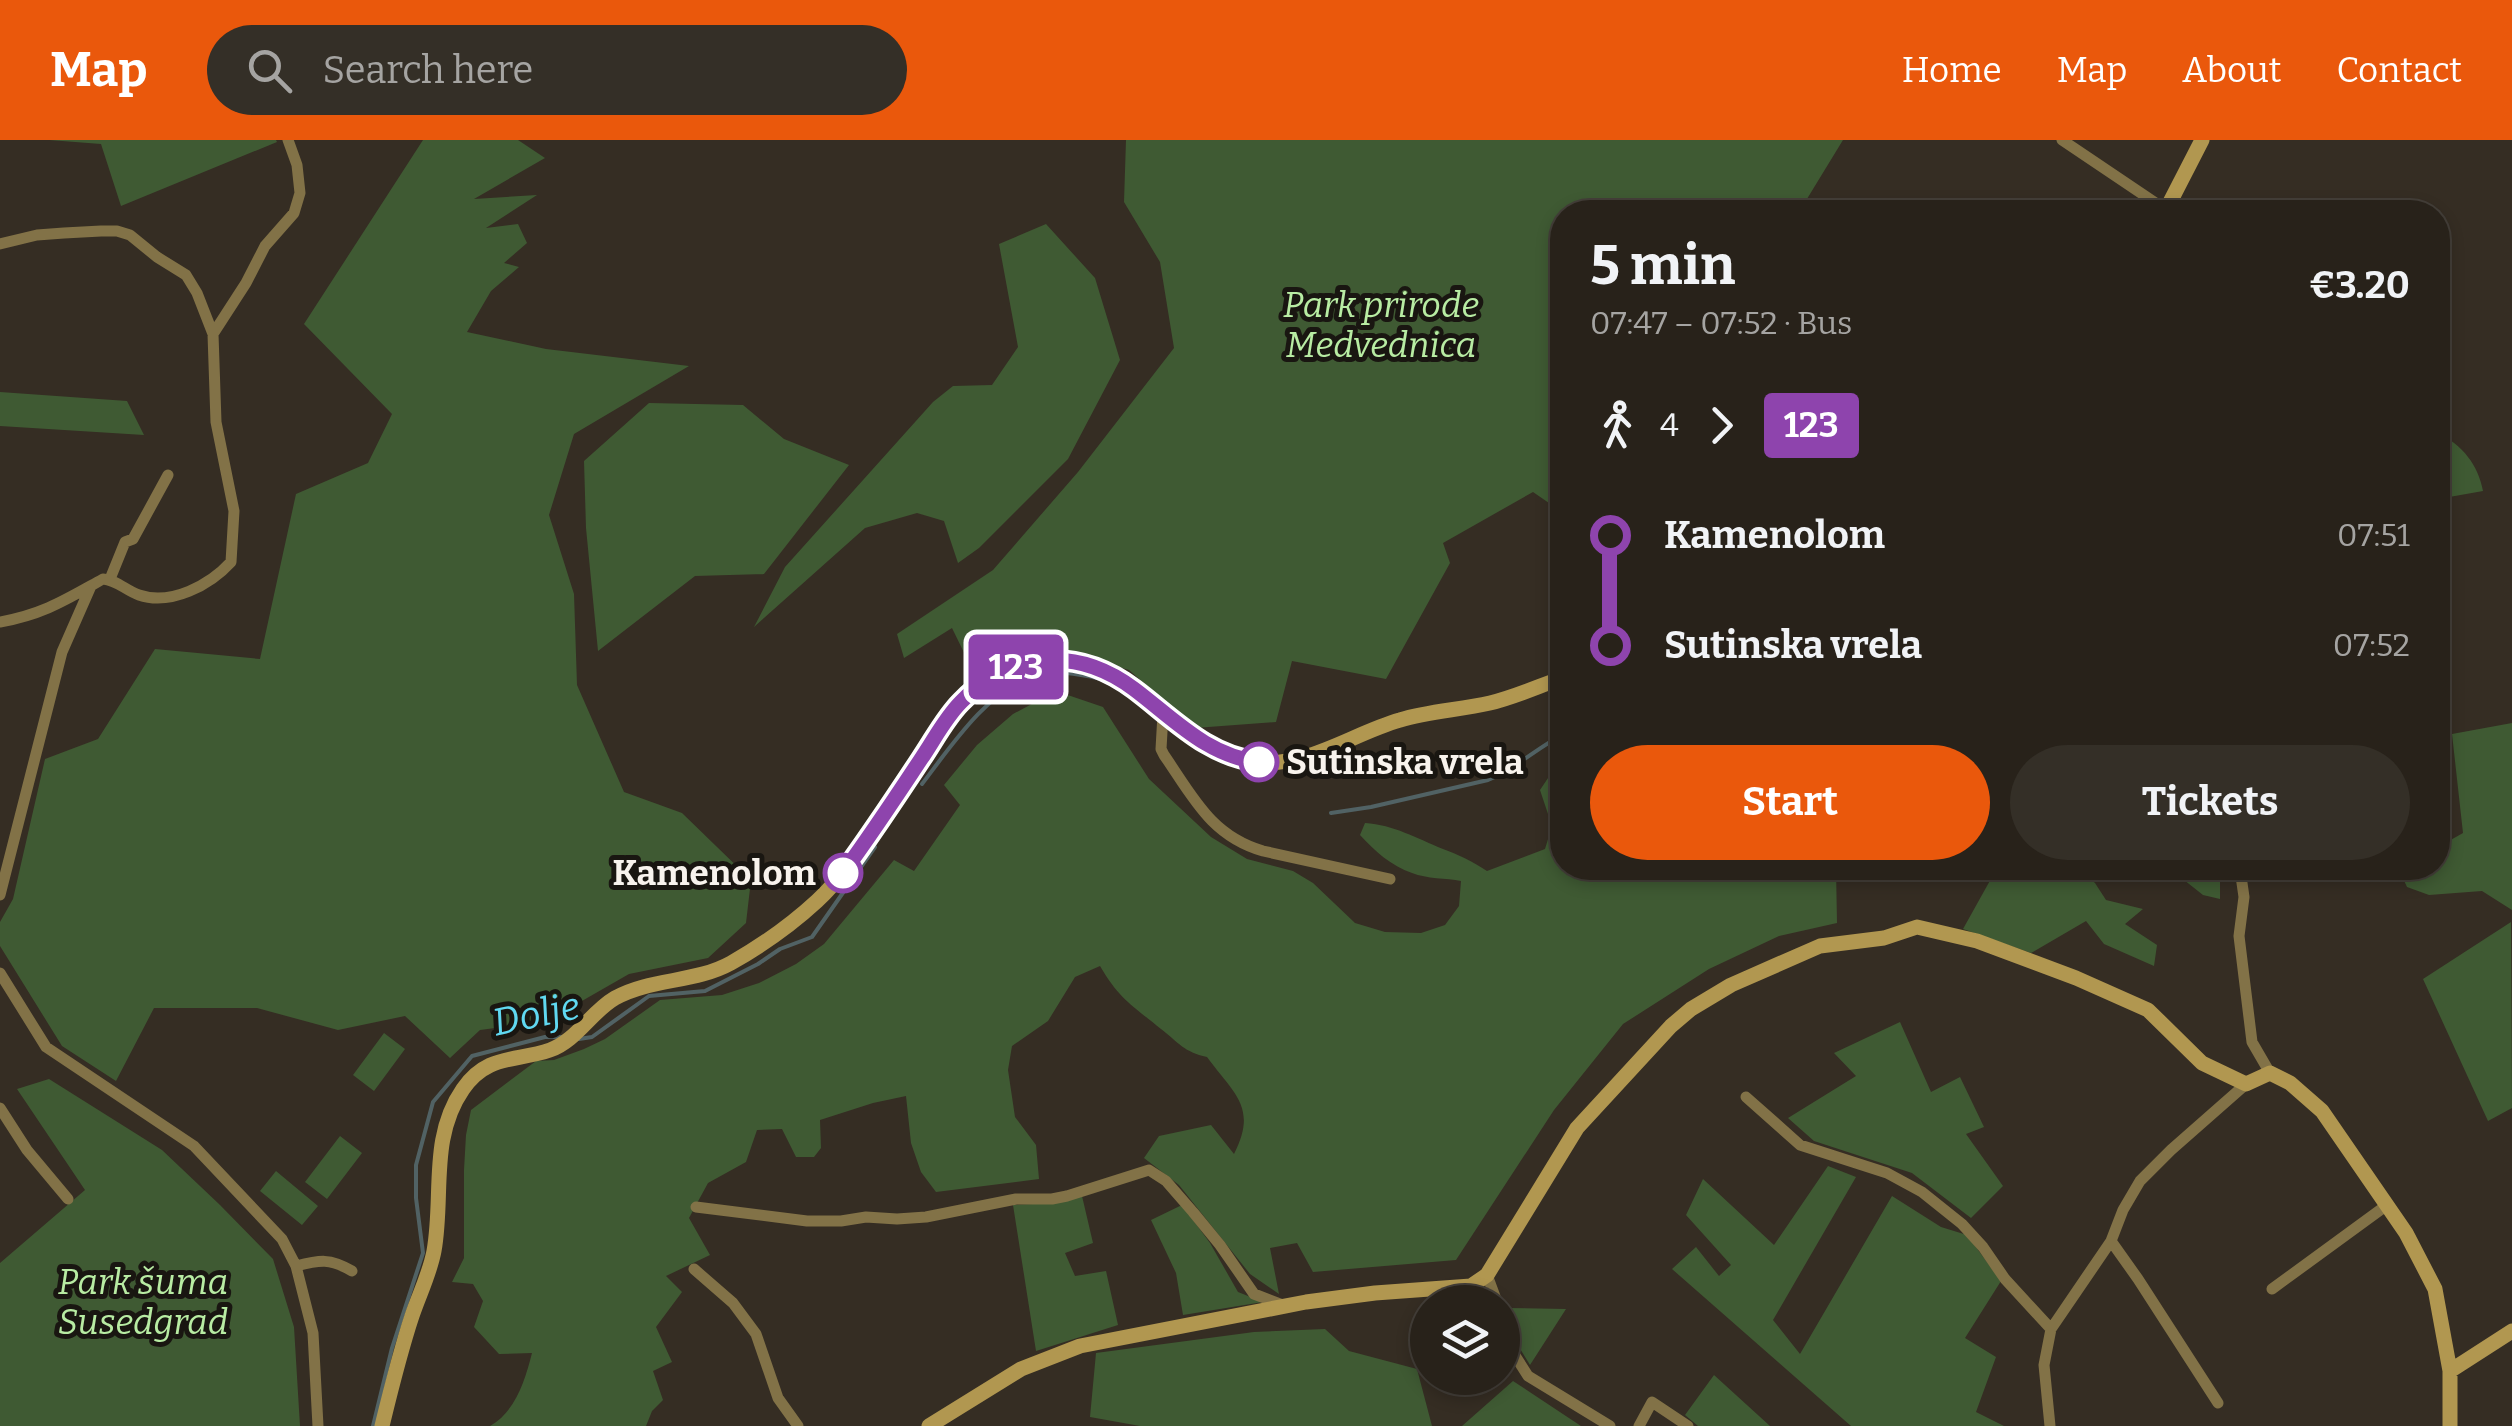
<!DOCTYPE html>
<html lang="en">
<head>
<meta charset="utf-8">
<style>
	body { margin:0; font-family:Bitter,serif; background:#342f27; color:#f1f3f6; height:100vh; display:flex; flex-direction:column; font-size:38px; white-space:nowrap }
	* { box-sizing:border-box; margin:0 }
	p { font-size:32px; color:#a5a4a2 }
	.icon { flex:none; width:55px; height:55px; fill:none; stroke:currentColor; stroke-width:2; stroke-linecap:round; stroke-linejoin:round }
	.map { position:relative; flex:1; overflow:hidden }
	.drawer { position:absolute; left:1550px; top:60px; width:900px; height:680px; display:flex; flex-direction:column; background:#28221a; border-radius:40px; box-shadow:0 5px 15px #0003,0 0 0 2px #443f39 }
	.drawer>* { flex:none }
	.badge { padding:0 20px; border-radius:8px; font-size:35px; line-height:65px }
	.fabs { position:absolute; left:1410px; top:1145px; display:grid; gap:20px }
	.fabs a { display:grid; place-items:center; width:110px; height:110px; border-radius:50%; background:#28221a; box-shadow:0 5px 15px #0003,0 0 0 2px #443f39; font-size:50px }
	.map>.badge { position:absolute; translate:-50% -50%; box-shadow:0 0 0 5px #fff }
	.legs { display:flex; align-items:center; gap:15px; height:110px; padding:0 40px; font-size:32px }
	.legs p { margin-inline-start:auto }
	.summary { display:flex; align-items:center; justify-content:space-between; height:170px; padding:0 40px }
	h1 { font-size:55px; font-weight:700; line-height:75px }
	.action { display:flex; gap:20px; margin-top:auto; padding:20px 40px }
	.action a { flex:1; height:115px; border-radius:60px; background:#ea580c; color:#fff; font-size:40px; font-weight:700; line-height:115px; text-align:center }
	.action a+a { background:#342f27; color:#f1f3f6 }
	ul { padding:0 40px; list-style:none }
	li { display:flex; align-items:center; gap:35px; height:110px; font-size:38px }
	li i { display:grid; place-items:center; width:15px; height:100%; margin:0 12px; background:currentColor }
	li i::after { content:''; width:25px; height:25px; margin:-12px; border:8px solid; border-radius:50%; background:#28221a }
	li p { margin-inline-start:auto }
	li:first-child i { background:linear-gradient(#0000 50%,currentColor 0) }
	li:last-child i { background:linear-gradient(currentColor 50%,#0000 0) }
	header { display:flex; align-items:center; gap:60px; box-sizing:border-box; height:140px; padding:0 50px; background:#ea580c; color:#fff }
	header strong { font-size:48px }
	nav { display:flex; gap:55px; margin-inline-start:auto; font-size:35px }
	.search { width:700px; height:90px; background:#342f27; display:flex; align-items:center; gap:25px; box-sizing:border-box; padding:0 35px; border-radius:55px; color:#a5a4a2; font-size:38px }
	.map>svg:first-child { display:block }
</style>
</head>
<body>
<header>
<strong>Map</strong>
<div class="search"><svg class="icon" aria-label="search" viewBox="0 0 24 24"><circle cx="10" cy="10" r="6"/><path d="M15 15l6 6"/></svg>Search here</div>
<nav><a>Home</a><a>Map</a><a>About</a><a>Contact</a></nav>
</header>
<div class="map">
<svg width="2512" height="1286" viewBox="0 0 2512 1286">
	<rect width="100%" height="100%" fill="#352d23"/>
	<path fill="#3f5a33" d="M49,0H276L277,2L121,66L101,4Z
		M423,0H518L545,18L474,59L537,55L486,88L518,84L527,103L504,123L519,127L491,151L467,192L546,209L689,226L574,294L549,375L574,454L577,545L624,652L682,673L751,740L746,783L708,818L629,834L547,881L480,890L450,918L405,876L338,890L257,868H154L116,941L62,906L0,806V782L13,759L45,619L98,599L155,509L260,519L296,354L368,323L392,274L304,184Z
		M1126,0H1843L1799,72H1562V372L1533,352L1443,403L1450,423L1386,539L1292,521L1276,582L1195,588L1129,530L1074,514L1008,520L974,533L952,488L904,518L897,494L993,430L1078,332L1174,208L1160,122L1124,62Z
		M1046,84L1095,138L1120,220L1068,319L979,408L958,423L944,381L917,373L865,388L754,487L785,427L933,262L953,246L992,245L1018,207L999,104Z
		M0,252L127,261L144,295L0,286Z
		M649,263L743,265L784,299L849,325L764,434L695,436L598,511L586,388L584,321Z
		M2438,293C2462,305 2478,324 2483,351L2438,359Z
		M1056,551L1103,567L1149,639L1211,697L1247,719L1293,731L1313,743L1355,783L1385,792L1421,793L1445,785L1459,766L1461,741C1446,738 1427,739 1412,733C1391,726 1375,711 1360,695L1365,683C1394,685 1416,698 1443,709C1459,715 1472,721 1487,731L1545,709L1552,686L1540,650L1554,629L1562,623V728H1836L1837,783L1779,796L1709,829L1623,884L1554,970L1456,1120L1313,1132L1297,1103L1270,1108L1279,1154L1250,1134L1179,1045L1144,1018L1159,996L1211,985L1234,1014C1258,967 1234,954 1207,917C1184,912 1179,903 1161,889C1132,865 1120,860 1100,826L1075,837L1048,881L1012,906L1008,930L1015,977L1036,1005L1039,1039L936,1052L921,1032L911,1003L906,956L873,963L820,980L821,1008L814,1017H796L782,989L757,990L746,1022L708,1043L689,1078L710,1115L666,1136L682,1152L656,1187L672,1222L653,1231L663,1260L652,1271L646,1286H490C516,1271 525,1240 532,1213L499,1214L474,1187L483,1161L473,1144L452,1142L464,1118V1030L466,995L471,970L536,921L554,920L584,909L605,899L660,860L722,855L759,843L796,824L824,804L894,720L914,731L960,665L944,645L977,605L1013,574Z
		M2512,583V770L2482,751L2429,755L2407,747L2400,732L2344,728H2438V699L2447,702L2463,693L2452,594Z
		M1997,728H2078L2095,743L2106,760L2143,769L2125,784L2157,805L2154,826L2104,804L2086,781L2031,813L1963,789Z
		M2138,728H2220V759L2203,755L2179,736H2146Z
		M2511,782L2512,968L2488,981L2423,839Z
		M1900,882L1931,952L1960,937L1984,987L1966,994L2003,1046L1971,1078L1912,1033L1814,1001L1788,978L1856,936L1834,913Z
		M384,893L405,909L374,951L353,935Z
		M49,939L162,1010L220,1065L273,1119L294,1187L300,1286H0V1123L85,1050L17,949Z
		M340,996L362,1013L327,1059L305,1042Z
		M1828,1026L1856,1037L1773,1180L1800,1214L1892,1056L1941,1087L1967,1095L2001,1141L1965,1198L1996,1217L1976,1272L2004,1286H1851L1672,1129L1696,1107L1719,1136L1731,1125L1686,1075L1703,1039L1774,1105Z
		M276,1031L318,1066L302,1085L260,1051Z
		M1082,1056L1093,1103L1065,1113L1075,1136L1106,1131L1118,1185L1036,1211L1013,1065L1056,1063Z
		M1182,1065L1210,1103L1238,1152L1263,1162L1183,1175L1176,1133L1151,1080Z
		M1506,1168L1566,1169L1530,1225L1519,1207Z
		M1325,1189L1349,1211L1417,1229L1432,1286H1140L1090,1277L1096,1213L1254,1192Z
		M1714,1235L1770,1286H1698L1685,1275Z
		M1513,1241L1581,1286H1462Z"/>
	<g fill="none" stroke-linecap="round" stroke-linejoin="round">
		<path stroke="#516264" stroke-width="4" d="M922,644C949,609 988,550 1032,537C1055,529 1078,534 1101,539
			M1331,673L1371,667L1488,640C1515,629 1537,608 1562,595
			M579,899L592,897L649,856L705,851L758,824L780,809L812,797L875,707
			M373,1286L392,1208L423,1113L416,1058V1025L433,962L472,916L545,897H565"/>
		<path stroke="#827247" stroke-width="11" d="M2062,0L2166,70
			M0,104L37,95L64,93L101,91H117L130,95L157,117L186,135L197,153L213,194
			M110,439L125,402L133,399L168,335
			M0,482C44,474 65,460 103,439C117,440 125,450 139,455C171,466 210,445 231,422L234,371L216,282L213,194L246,143L265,106L294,73L300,53L297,25L288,0
			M1163,574L1161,609L1164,615C1193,657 1211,696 1263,711L1390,739
			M2236,728L2241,736L2244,757L2239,796L2252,902L2270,933
			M0,755L62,512L91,446
			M0,833L46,907L194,1006L282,1099L296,1126L313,1193L318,1286
			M1746,957L1800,1005L1887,1033L1922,1052L1962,1084L1983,1107L2005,1139L2051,1189
			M0,968L27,1010L68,1059
			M696,1067L807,1081H841L866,1077L897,1079L926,1077L1016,1059H1052L1067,1056L1149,1030L1166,1041L1193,1072L1220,1105L1254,1154L1285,1166
			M2111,1101L2138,1139L2218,1263
			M296,1126C320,1120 330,1118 352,1131
			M694,1129L733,1163L756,1194L778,1258L798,1286
			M1487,1135L1497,1162
			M2272,1149L2387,1065
			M1502,1180L1514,1214L1528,1236L1610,1286
			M1639,1286L1652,1262L1688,1286
			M2050,1286L2044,1225L2051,1189L2111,1101L2123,1070L2140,1041L2171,1010L2246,944"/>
		<path stroke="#b19750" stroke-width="15" d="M2165,72L2202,0
			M2450,1231L2512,1191
			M382,1286C391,1249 400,1212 412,1176C419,1155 430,1133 434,1111C444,1056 429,998 463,949C487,914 515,922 550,910C576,901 591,872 615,858C651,838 695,843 731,823C761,806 791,785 817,761C845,735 865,702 886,671C908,639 929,607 949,576C966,553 990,536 1017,527C1126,488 1160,610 1254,622C1308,628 1351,594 1400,580C1429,571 1460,570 1490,563C1515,557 1539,546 1562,538
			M929,1286L1021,1229L1080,1206L1306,1162L1375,1153L1471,1146L1487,1135L1577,988L1671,886L1691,869L1731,845L1820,806L1884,798L1917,787L1977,801L2076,838L2148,870L2202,923L2246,944L2270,933L2290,943L2322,971L2406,1093L2435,1149L2450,1231V1286"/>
	</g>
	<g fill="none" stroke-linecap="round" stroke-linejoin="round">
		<defs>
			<path id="line-1" d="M843,733C870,696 896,657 921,619C934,600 945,578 961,562C1011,510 1078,507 1134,549C1174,579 1207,616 1259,622"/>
		</defs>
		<use href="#line-1" stroke="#fff" stroke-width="22"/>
		<use href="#line-1" stroke="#8e44ad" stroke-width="15"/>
	</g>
	<g fill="#fff" stroke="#8e44ad" stroke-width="5">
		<circle cx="1259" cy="622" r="18"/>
		<circle cx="843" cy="733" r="18"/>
	</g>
	<g text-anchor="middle" stroke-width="10" stroke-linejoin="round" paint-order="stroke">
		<g font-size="35" font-style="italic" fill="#b8eca3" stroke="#191611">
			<text x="1381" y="177">Park prirode<tspan x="1381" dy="40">Medvednica</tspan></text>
			<text x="143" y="1154">Park šuma<tspan x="143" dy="40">Susedgrad</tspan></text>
		</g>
		<g font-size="35" font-weight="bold" fill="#f8f3ed" stroke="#191611" text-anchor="start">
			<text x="1286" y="634">Sutinska vrela</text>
			<text x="816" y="745" text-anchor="end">Kamenolom</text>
		</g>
		<g font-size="38" font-style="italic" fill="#60d8f1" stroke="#191611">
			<text transform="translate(536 874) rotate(-12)" y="13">Dolje</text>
		</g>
	</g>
</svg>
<div class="fabs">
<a><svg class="icon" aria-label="layers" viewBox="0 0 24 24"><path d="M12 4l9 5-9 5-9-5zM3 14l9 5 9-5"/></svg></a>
</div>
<b class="badge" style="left:1016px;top:527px;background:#8e44ad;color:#fff">123</b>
<section class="drawer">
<div class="summary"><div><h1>5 min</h1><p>07:47 – 07:52 · Bus</p></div><b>€3.20</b></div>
<div class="legs"><svg class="icon" aria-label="walk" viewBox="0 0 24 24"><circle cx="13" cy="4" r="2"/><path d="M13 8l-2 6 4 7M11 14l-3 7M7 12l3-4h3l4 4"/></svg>4<svg class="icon" aria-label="forward" viewBox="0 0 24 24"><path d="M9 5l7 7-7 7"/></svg><b class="badge" style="background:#8e44ad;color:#fff">123</b></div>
<ul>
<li><i style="color:#8e44ad"></i><b>Kamenolom</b><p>07:51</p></li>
<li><i style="color:#8e44ad"></i><b>Sutinska vrela</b><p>07:52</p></li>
</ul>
<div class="action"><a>Start</a><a>Tickets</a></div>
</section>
</div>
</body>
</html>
